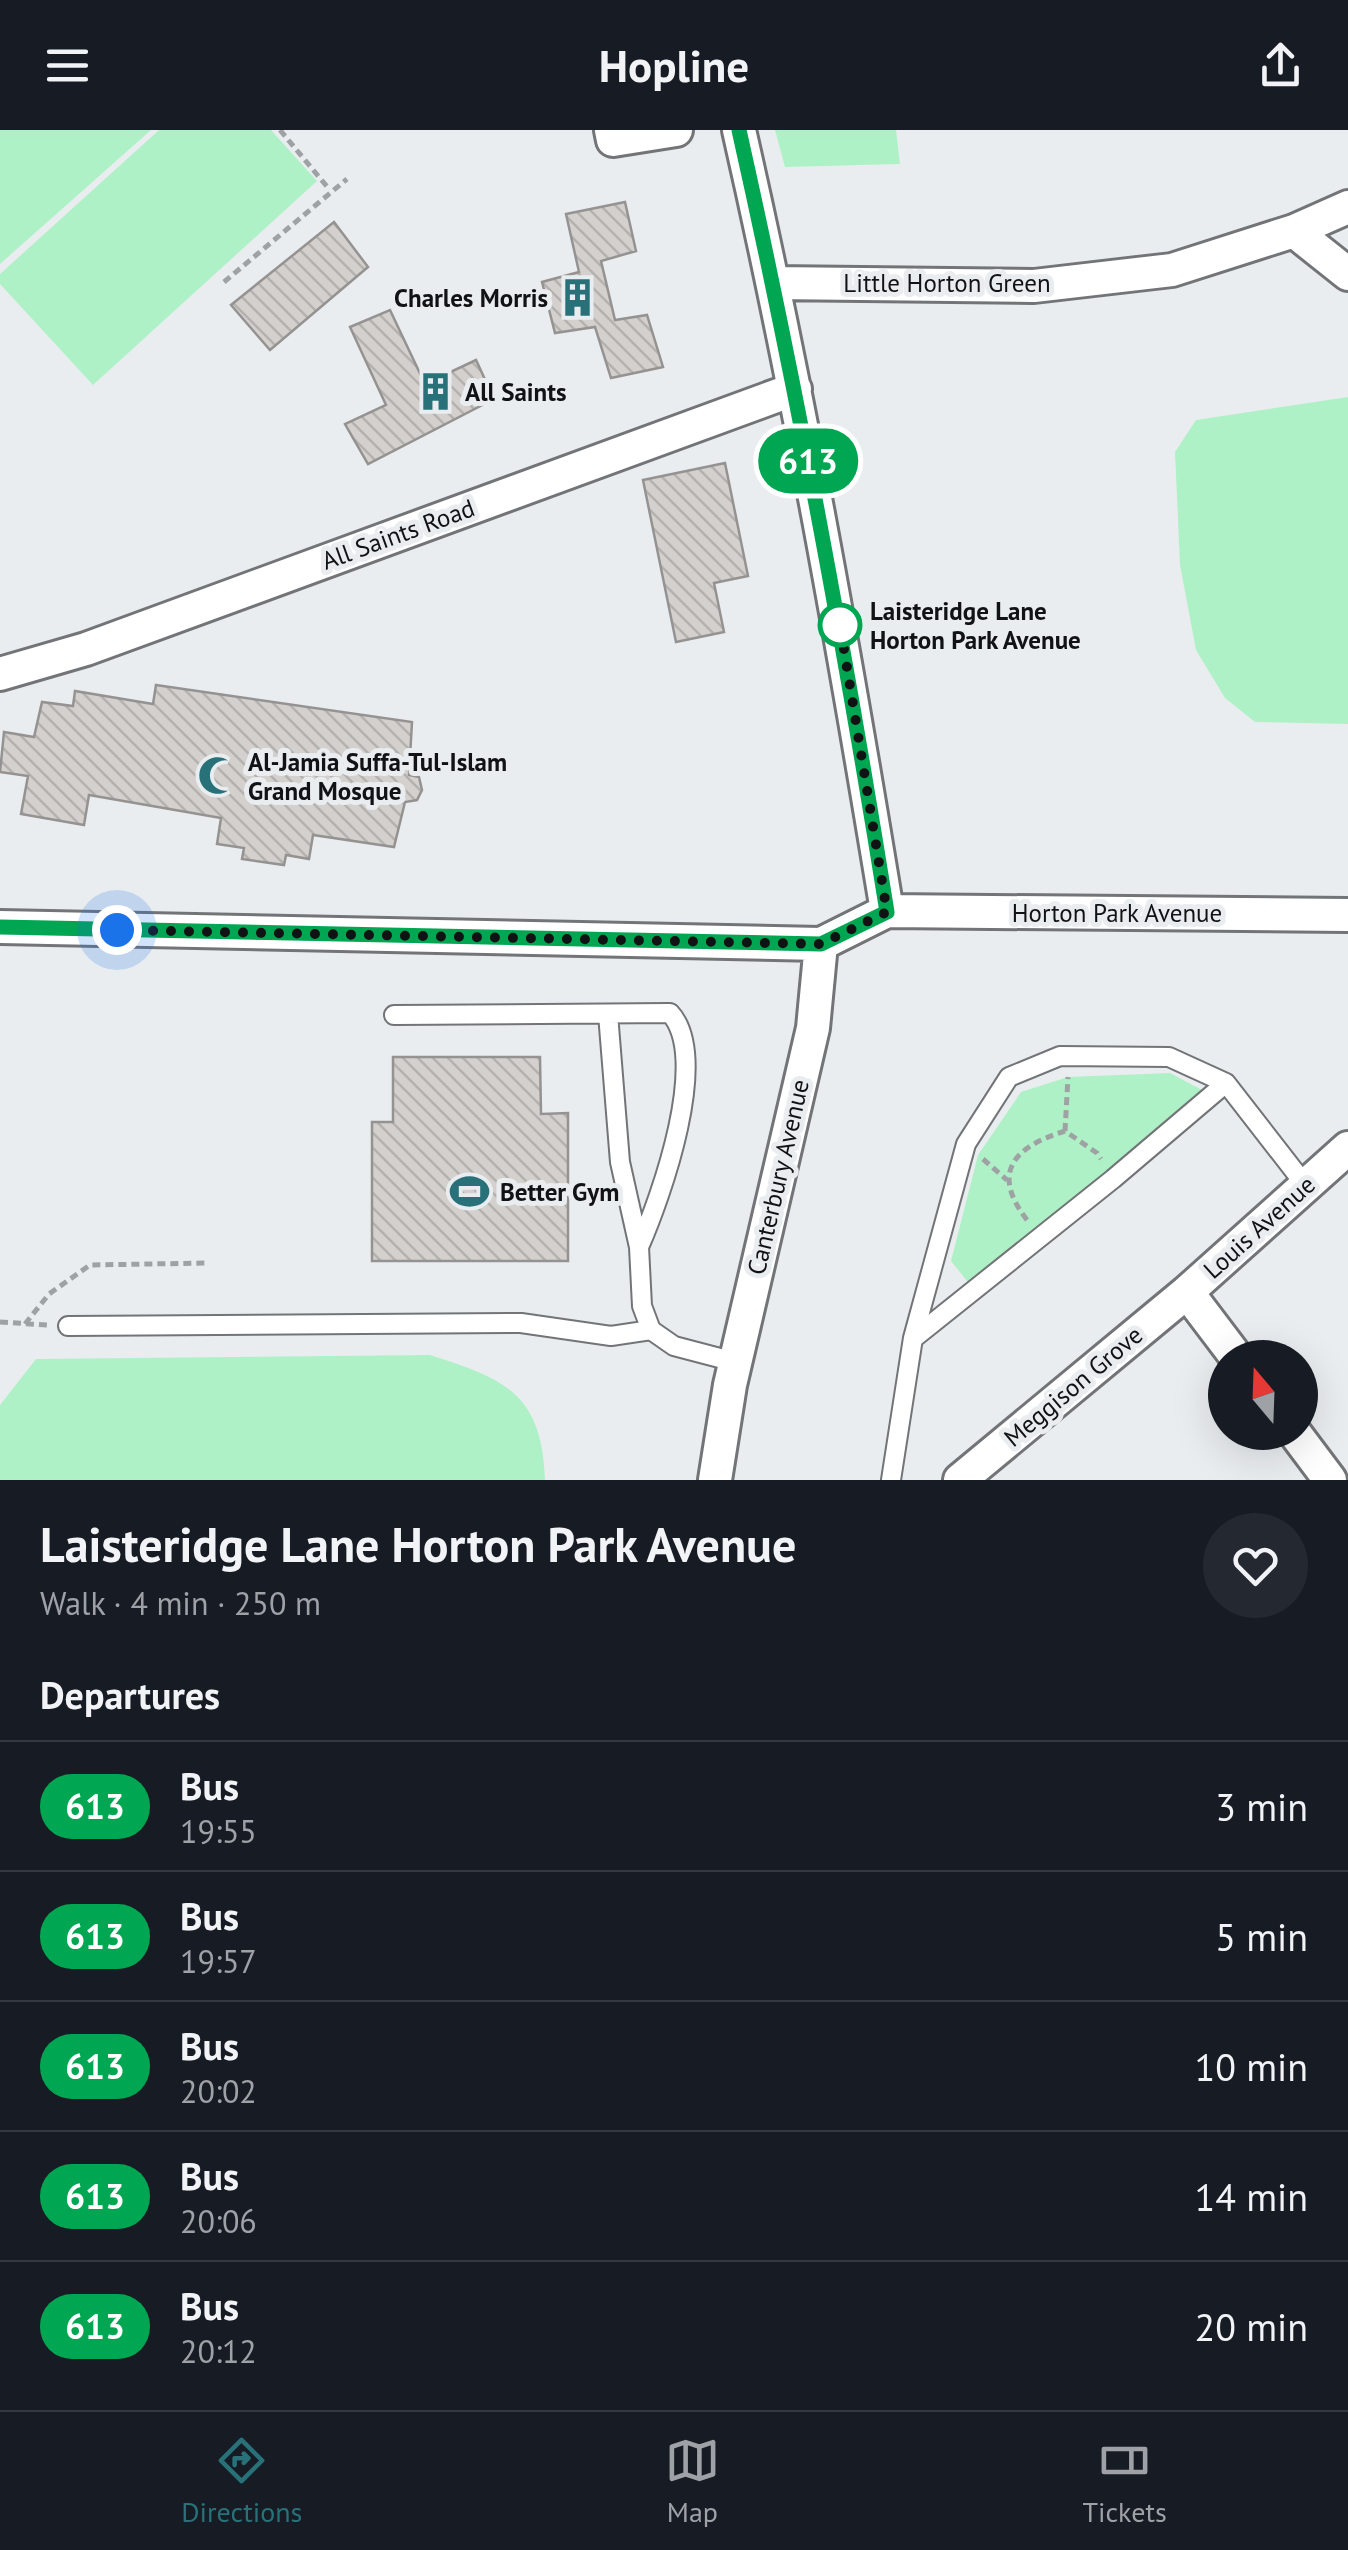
<!DOCTYPE html>
<html lang="en">
<head>
<meta charset="utf-8">
<style>
	body { margin:0; font-family:"PT Sans",sans-serif; background:#242831; color:#f1f3f6; height:100vh; display:flex; flex-direction:column; font-size:38px; white-space:nowrap }
	* { box-sizing:border-box; margin:0 }
	p { font-size:32px; color:#9ea1a6 }
	.icon { flex:none; width:55px; height:55px; fill:none; stroke:currentColor; stroke-width:2; stroke-linecap:round; stroke-linejoin:round }
	.map { position:relative; height:1350px; overflow:hidden }
	.drawer { display:flex; flex-direction:column; background:#171b24; flex:1 }
	.drawer>* { flex:none }
	.badge { padding:0 20px; border-radius:32px; font-size:35px; line-height:65px }
	.needle { width:65px; rotate:341deg }
	.controls { position:absolute; left:1208px; top:1210px; display:grid; gap:20px }
	.controls a { display:grid; place-items:center; width:110px; height:110px; border-radius:50%; background:#171b24; box-shadow:0 10px 40px #0002; font-size:50px }
	.you { position:absolute; width:50px; height:50px; margin:-25px; border:8px solid #fff; border-radius:50%; background:#1a73e8; box-shadow:0 0 0 15px #1a73e833 }
	.map>.badge { position:absolute; translate:-50% -50%; box-shadow:0 0 0 5px #fff }
	h2 { padding:0 40px; font-size:38px; line-height:90px }
	.round { display:grid; place-items:center; flex:none; width:105px; height:105px; border-radius:52px; background:#242831 }
	.overview { display:flex; align-items:center; justify-content:space-between; height:170px; padding:0 40px }
	h1 { font-size:48px; font-weight:600; line-height:75px }
	ul { padding:0; list-style:none }
	li { display:flex; align-items:center; gap:30px; height:130px; padding:0 40px; border-top:2px solid #363941 }
	li div { flex:1 }
	li b { display:block; font-size:38px }
	li em { font-style:normal }
	li .badge { min-width:110px; font-weight:700; text-align:center }
	header { display:flex; justify-content:space-between; align-items:center; height:130px; padding:0 40px; background:#171b24; font-size:45px; font-weight:600 }
	.dock { display:flex; justify-content:space-around; align-items:center; height:140px; border-top:2px solid #363941; background:#171b24; font-size:28px; color:#9ea1a6 }
	.dock a { display:grid; justify-items:center; gap:5px }
	.dock .current { color:#287179 }
	.map>svg:first-child { display:block }
</style>
</head>
<body>
<header><svg class="icon" aria-label="menu" viewBox="0 0 24 24"><path d="M4 6h16M4 12h16M4 18h16"/></svg>Hopline<svg class="icon" aria-label="share" viewBox="0 0 24 24"><path d="M12 15V3M7 8l5-5 5 5M5 13v7h14v-7"/></svg></header>
<div class="map">
<svg width="1348" height="1350" viewBox="0 0 1348 1350">
	<defs>
		<pattern id="building-back-hatch" width="6" height="6" patternUnits="userSpaceOnUse" patternTransform="scale(2.5)"><rect width="6" height="6" fill="#d3d0cd"/><path d="M-1 5l2 2M0 0l6 6M5-1l2 2" fill="none" stroke="#b4b2af"/></pattern>
	</defs>
	<rect width="100%" height="100%" fill="#eaedf0"/>
	<path fill="#aff1c6" d="M0,0H151L0,134Z
		M159,0H271L317,51L93,255L0,154V144Z
		M775,0H896L900,34L785,37Z
		M1348,267V594L1255,592L1225,568L1196,520L1180,435L1175,322L1196,290Z
		M1170,943L1204,961L971,1156L951,1131L978,1025L1021,962L1068,947Z
		M430,1225C505,1249 542,1263 545,1350H0V1275L36,1229Z"/>
	<path fill="url(#building-back-hatch)" stroke="#959391" stroke-width="2.5" d="M625,72L636,121L601,131L615,190L647,185L663,237L611,248L595,197L555,203L542,152L579,142L566,84Z
		M334,92L368,137L270,220L231,175Z
		M390,180L425,254L476,230L494,269L368,334L345,294L386,275L350,197Z
		M725,333L748,446L714,453L724,502L676,512L643,350Z
		M156,555L412,592L409,645L419,647L422,660L417,670L405,672L394,717L313,705L309,729L286,725L284,735L242,729L244,718L217,714L221,688L89,665L84,695L21,684L28,646L0,642L4,602L34,607L42,572L73,576L75,561L153,574Z
		M393,927H540L541,984L568,983V1131H372V992H393Z"/>
	<g fill="none" stroke-linecap="round" stroke-linejoin="round">
		<defs>
			<path id="service" d="M608,884L620,1032L639,1117L642,1176L651,1200L674,1216L735,1232
				M394,885L670,883C711,927 661,1067 639,1117
				M68,1196L521,1193L611,1206L651,1200
				M914,1208L1113,1049L1226,953
				M891,1350L913,1208L966,1014L1009,947L1060,926L1169,927L1226,953L1306,1056"/>
			<path id="minor" d="M611,0L613,10L676,0
				M739,0C798,259 844,519 887,781
				M1294,101L1348,144
				M773,153L1034,156L1172,140L1294,101L1348,77
				M0,544L86,519L795,259
				M0,797L821,814L887,781L1348,785
				M1237,1228L1187,1162L1348,1018
				M1294,1302L1330,1350
				M715,1350L730,1255L813,898L821,814
				M960,1350L1187,1162"/>
		</defs>
		<use href="#service" stroke="#727477" stroke-width="22"/>
		<use href="#minor" stroke="#727477" stroke-width="38"/>
		<path stroke="#9fa2a4" stroke-width="5" stroke-dasharray="8 5" stroke-linecap="butt" d="M280,0L329,59
			M224,152L347,49
			M1065,1001L1068,947
			M983,1029L1007,1050
			M1027,1090C990,1042 1014,1017 1065,1001L1097,1023L1101,1029
			M0,1192L47,1195
			M25,1194L49,1164L90,1135L207,1133"/>
		<use href="#service" stroke="#fff" stroke-width="18"/>
		<use href="#minor" stroke="#fff" stroke-width="32"/>
	</g>
	<g fill="none" stroke-linecap="round" stroke-linejoin="round">
		<defs>
			<path id="line" d="M0,797L821,814L887,782C845,519 797,259 739,0"/>
		</defs>
		<use href="#line" stroke="#fff" stroke-width="22"/>
		<use href="#line" stroke="#00a651" stroke-width="15"/>
		<path stroke="#111213" stroke-width="10" stroke-dasharray="0 18" d="M117,800L821,814L887,782L840,495"/>
	</g>
	<defs>
		<symbol id="building-bare" viewBox="-9 -9 18 18"><path d="M-4-6H4V6H1V3H-1V6H-4ZM-2.5-4.3h1.7v1.8h-1.7ZM.8-4.3h1.7v1.8H.8ZM-2.5-1h1.7V.8h-1.7ZM.8-1h1.7V.8H.8Z" fill="#287179" stroke="#eaedf0" stroke-width="2.5" paint-order="stroke"/></symbol>
		<symbol id="mosque-bare" viewBox="-9 -9 18 18"><path d="M3.5-4.9A6 6 0 1 0 3.5 4.9A5 5 0 1 1 3.5-4.9Z" fill="#287179" stroke="#eaedf0" stroke-width="2.5" paint-order="stroke"/></symbol>
		<symbol id="stadium-bare" viewBox="-9 -9 18 18"><path d="M0-5a6.5 5 0 1 0 0 10a6.5 5 0 1 0 0-10ZM-3.5-1.8h7v3.6h-7Z" fill="#287179" stroke="#eaedf0" stroke-width="2.5" paint-order="stroke"/></symbol>
	</defs>
	<g fill-rule="evenodd">
		<use href="#building-bare" x="550" y="140" width="55" height="55"/>
		<use href="#building-bare" x="408" y="234" width="55" height="55"/>
		<use href="#mosque-bare" x="190" y="618" width="55" height="55"/>
		<use href="#stadium-bare" x="442" y="1034" width="55" height="55"/>
	</g>
	<circle fill="#fff" stroke="#00a651" stroke-width="5" cx="840" cy="495" r="20"/>
	<g text-anchor="middle" stroke-width="10" stroke-linejoin="round" paint-order="stroke">
		<g font-size="25" fill="#111213" stroke="#eaedf0">
			<text x="947" y="162">Little Horton Green</text>
			<text transform="translate(398 404) rotate(-20)" y="9">All Saints Road</text>
			<text x="1117" y="792">Horton Park Avenue</text>
			<text transform="translate(778 1047) rotate(-77)" y="9">Canterbury Avenue</text>
			<text transform="translate(1259 1097) rotate(-42)" y="9">Louis Avenue</text>
			<text transform="translate(1073 1256) rotate(-40)" y="9">Meggison Grove</text>
		</g>
		<g font-size="25" font-weight="bold" fill="#111213" stroke="#eaedf0" text-anchor="start">
			<text x="548" y="177" text-anchor="end">Charles Morris</text>
			<text x="465" y="271">All Saints</text>
			<text x="248" y="641">Al-Jamia Suffa-Tul-Islam<tspan x="248" dy="29">Grand Mosque</tspan></text>
			<text x="500" y="1071">Better Gym</text>
		</g>
		<g font-size="25" font-weight="bold" fill="#111213" stroke="#eaedf0" text-anchor="start">
			<text x="870" y="490">Laisteridge Lane<tspan x="870" dy="29">Horton Park Avenue</tspan></text>
		</g>
	</g>
</svg>
<div class="controls">
<a><svg class="needle" viewBox="-14 -14 28 28"><path d="M0-13l5 13h-10z" fill="#e53935"/><path d="M0 13l5-13h-10z" fill="#9ea1a6"/></svg></a>
</div>
<div class="you" style="left:117px;top:800px"></div>
<b class="badge" style="left:808px;top:331px;background:#00a651;color:#fff">613</b>
</div>
<section class="drawer">
<div class="overview"><div><h1>Laisteridge Lane Horton Park Avenue</h1><p>Walk · 4 min · 250 m</p></div><a class="round"><svg class="icon" aria-label="heart" viewBox="0 0 24 24"><path d="M12 20l-8-8c-3-5 5-10 8-4 3-6 11-1 8 4z"/></svg></a></div>
<h2>Departures</h2>
<ul>
<li><span class="badge" style="background:#00a651;color:#fff">613</span><div><b>Bus</b><p>19:55</p></div><em>3 min</em></li>
<li><span class="badge" style="background:#00a651;color:#fff">613</span><div><b>Bus</b><p>19:57</p></div><em>5 min</em></li>
<li><span class="badge" style="background:#00a651;color:#fff">613</span><div><b>Bus</b><p>20:02</p></div><em>10 min</em></li>
<li><span class="badge" style="background:#00a651;color:#fff">613</span><div><b>Bus</b><p>20:06</p></div><em>14 min</em></li>
<li><span class="badge" style="background:#00a651;color:#fff">613</span><div><b>Bus</b><p>20:12</p></div><em>20 min</em></li>
</ul>
</section>
<nav class="dock">
<a class="current"><svg class="icon" aria-label="directions" viewBox="0 0 24 24"><path d="M12 3l9 9-9 9-9-9zM9 14v-3h6M13 9l2 2-2 2"/></svg>Directions</a>
<a><svg class="icon" aria-label="map" viewBox="0 0 24 24"><path d="M3 6l6-2 6 2 6-2v14l-6 2-6-2-6 2zM9 4v14M15 6v14"/></svg>Map</a>
<a><svg class="icon" aria-label="tickets" viewBox="0 0 24 24"><path d="M3 7h18v10H3zM15 7v10"/></svg>Tickets</a>
</nav>
</body>
</html>
